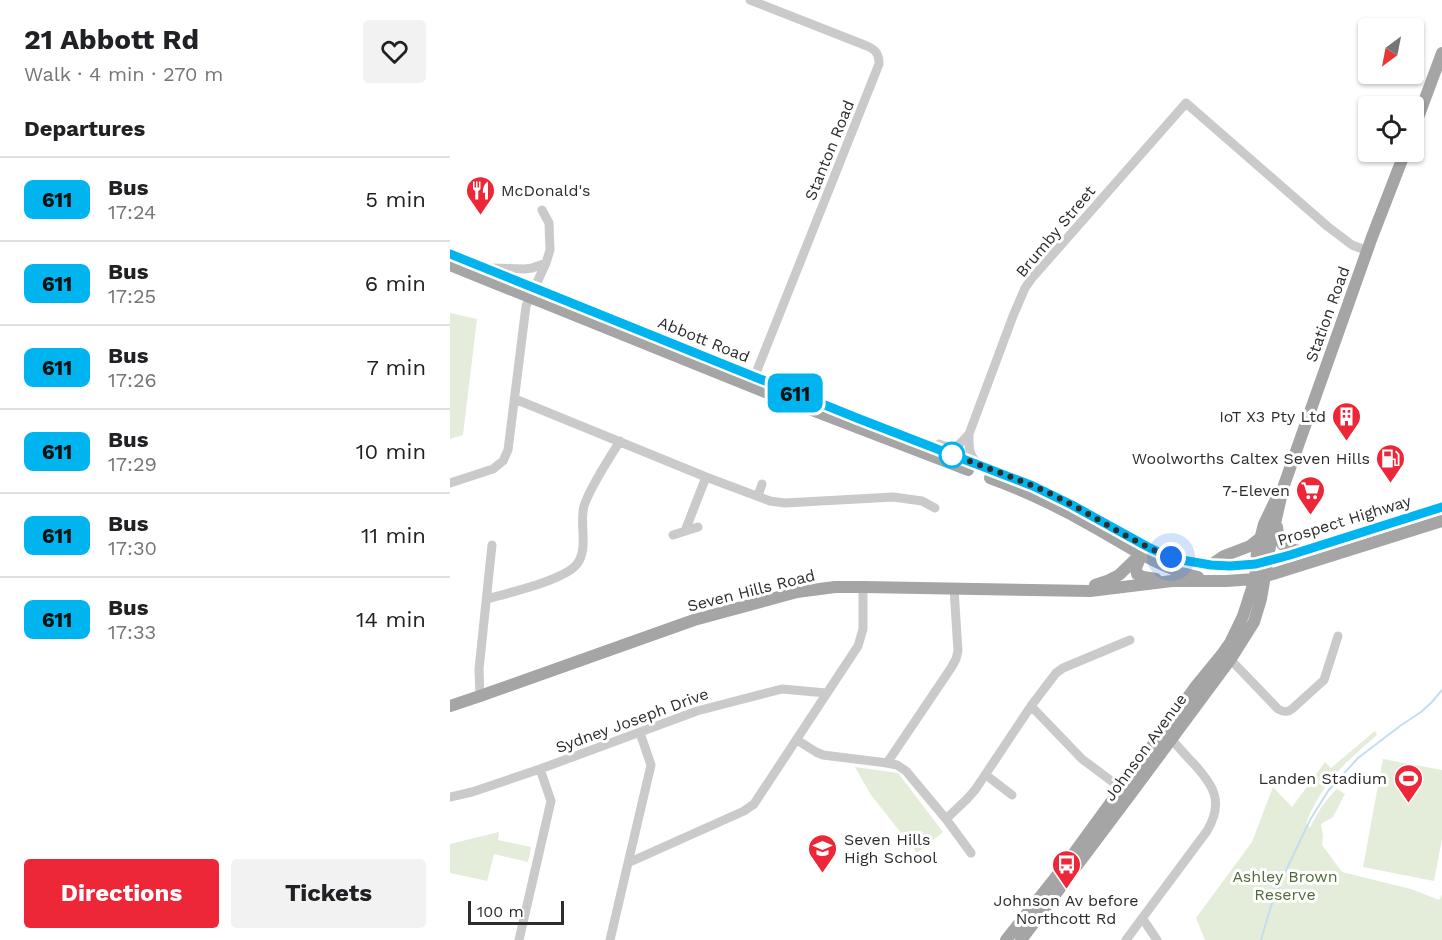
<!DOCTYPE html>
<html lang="en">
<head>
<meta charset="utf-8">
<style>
	body { margin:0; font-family:"Work Sans",sans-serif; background:#f2f2f2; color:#202124; height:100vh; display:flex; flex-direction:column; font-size:22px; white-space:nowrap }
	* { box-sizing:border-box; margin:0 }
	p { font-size:20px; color:#757577 }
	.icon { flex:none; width:33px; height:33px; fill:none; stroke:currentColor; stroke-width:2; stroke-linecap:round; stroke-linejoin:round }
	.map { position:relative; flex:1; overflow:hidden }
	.panel { display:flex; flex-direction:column; background:#fff; width:450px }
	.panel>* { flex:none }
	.badge { padding:0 12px; border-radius:9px; font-size:21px; line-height:39px }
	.needle { width:39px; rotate:212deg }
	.buttons { position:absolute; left:908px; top:18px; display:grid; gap:12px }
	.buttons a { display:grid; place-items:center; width:66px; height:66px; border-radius:6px; background:#fff; box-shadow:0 2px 4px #0004; font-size:30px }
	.scale { position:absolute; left:18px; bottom:15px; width:96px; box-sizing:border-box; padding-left:6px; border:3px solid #2d2d2d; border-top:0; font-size:16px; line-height:21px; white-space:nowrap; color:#2d2d2d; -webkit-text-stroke:4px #fff; paint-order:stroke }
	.you { position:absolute; width:30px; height:30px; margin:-15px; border:4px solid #fff; border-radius:50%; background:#1a73e8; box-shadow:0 0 0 9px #1a73e833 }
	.map>.badge { position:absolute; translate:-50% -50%; box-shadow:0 0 0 3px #fff }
	h2 { padding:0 24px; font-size:22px; line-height:54px }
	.round { display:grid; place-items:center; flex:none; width:63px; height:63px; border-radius:6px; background:#f2f2f2 }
	.headline { display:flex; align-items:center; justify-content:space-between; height:102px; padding:0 24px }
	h1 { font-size:28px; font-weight:700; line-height:45px }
	.button { display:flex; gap:12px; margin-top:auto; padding:12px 24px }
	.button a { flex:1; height:69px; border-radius:6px; background:#ed2638; color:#fff; font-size:24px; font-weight:700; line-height:69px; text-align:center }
	.button a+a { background:#f2f2f2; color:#202124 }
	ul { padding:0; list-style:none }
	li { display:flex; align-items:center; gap:18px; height:84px; padding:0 24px; border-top:2px solid #e0e0e0 }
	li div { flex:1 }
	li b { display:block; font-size:22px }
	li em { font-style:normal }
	li .badge { min-width:66px; font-weight:700; text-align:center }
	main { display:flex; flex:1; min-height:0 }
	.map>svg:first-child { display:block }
</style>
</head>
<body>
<main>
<section class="panel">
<div class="headline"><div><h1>21 Abbott Rd</h1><p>Walk · 4 min · 270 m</p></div><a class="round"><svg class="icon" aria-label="heart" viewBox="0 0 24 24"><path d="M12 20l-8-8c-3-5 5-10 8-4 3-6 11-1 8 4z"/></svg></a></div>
<h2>Departures</h2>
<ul>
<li><span class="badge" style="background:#00b5ef;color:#111">611</span><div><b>Bus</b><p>17:24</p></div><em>5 min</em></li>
<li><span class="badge" style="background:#00b5ef;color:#111">611</span><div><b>Bus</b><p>17:25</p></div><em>6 min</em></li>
<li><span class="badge" style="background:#00b5ef;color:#111">611</span><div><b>Bus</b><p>17:26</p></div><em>7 min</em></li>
<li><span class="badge" style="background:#00b5ef;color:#111">611</span><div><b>Bus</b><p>17:29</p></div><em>10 min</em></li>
<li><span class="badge" style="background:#00b5ef;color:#111">611</span><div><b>Bus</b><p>17:30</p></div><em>11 min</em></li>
<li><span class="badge" style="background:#00b5ef;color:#111">611</span><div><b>Bus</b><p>17:33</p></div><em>14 min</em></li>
</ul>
<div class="button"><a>Directions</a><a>Tickets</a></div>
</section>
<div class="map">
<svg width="992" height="940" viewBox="0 0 992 940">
	<rect width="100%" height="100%" fill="#fff"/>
	<path fill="#e4ecda" d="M0,313L27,319L13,435L0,439Z
		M925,731L927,735C894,764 873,781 856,823L860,828C867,813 875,800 887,789L895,794L883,817L871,824L873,836L872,845L892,872L961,889L989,900L992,895V940H755L746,918L802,842L823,787L842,807L875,762L881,768Z
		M933,759L992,770V839L984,881L913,867Z
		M405,767L448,773L493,832L467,853L421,795Z
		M49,832L48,840L81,847L78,862L44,854L37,881L0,873V844Z"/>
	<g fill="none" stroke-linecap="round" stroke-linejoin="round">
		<path stroke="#c4deed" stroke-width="2" d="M811,940L821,906L839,864L860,820L878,791L908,758L950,726L971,712L982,702L992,690"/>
		<path stroke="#cacaca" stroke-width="9" d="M300,0L417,46C426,50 429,54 429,64L302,383
			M41,268L75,269L82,268L96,263
			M65,399L256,477L320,501L335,503L443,497L472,501L485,508
			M489,444C506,451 508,446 519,434
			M528,463C518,455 519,446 519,434L563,316L575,288L582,278L736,103L877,226L902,245L918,251
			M0,483L43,469L53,461L58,450L76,306L96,263L100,250L99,223L92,210
			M308,496L312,484
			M235,531L256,477
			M223,535L248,527
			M37,599C58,593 115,580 127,564C139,548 129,524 134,506C140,487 159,459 170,441
			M778,657L828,709C833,712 837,713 842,709L874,680L888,636
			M30,696L29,669L42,545
			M581,706L632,759L676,792
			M347,740L366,752L373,755L437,763L447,765L456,771L496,819L521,853
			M437,763L501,668L506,659L508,651L504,589
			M536,775L562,795
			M0,797L22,792L90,769L247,711L332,689L376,693
			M496,819L517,799L525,790L581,706L606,673L613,668L680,640
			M180,862L294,811L304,804L408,646L413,629V587
			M693,919L707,940
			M69,940L101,801L90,769
			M160,940L201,765L190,733
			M676,940L757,831C774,802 764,786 744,764C735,755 727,745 718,736"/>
		<path stroke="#a5a5a5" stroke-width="12" d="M963,131L992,53
			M0,254L407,418L583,486L622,505L698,547L731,560L761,565L780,566L806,564L841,555L992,507
			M0,265L310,390L518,470
			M540,478C576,491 611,508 644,527C678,546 710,568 748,577
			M827,527C829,545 833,549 851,551
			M691,555L686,568L687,574L693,577L706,579
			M761,565L774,556L800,546L809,539
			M645,585L657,581L669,575L696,549
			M0,706L30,696L244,620L347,592L385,587H413L640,591L722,581H776L805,579L823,574L992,521
			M556,940L613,868L746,686L773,653L780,643L793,616L802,588L805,579L807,551L814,524L827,497
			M571,940L680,795L780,660L804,622L811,599L820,546L833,488L922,237L955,152"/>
	</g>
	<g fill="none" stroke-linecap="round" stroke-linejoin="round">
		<defs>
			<path id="line" d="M0,254L407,418L583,486L622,505L698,547L713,554L732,560L761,565L780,566L806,564L840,555L992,507"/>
		</defs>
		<use href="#line" stroke="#fff" stroke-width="14"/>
		<use href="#line" stroke="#00b5ef" stroke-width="9"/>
		<path stroke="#2d2d2d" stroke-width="6" stroke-dasharray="0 10.8" d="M502,455L496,452C533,467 571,479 607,497C645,516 681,542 721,557"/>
	</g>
	<defs>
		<symbol id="restaurant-pin" viewBox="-11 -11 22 30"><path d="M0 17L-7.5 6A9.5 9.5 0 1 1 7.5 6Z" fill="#ed2638" stroke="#fff"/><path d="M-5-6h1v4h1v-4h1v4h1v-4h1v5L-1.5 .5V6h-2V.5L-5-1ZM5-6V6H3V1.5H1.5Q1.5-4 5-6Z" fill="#fff"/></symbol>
		<symbol id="building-pin" viewBox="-11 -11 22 30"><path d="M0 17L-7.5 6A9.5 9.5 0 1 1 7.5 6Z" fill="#ed2638" stroke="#fff"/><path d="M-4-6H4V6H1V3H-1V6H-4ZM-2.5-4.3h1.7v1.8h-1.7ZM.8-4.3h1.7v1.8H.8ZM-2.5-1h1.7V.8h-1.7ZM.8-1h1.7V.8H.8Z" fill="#fff"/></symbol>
		<symbol id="fuel-pin" viewBox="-11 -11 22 30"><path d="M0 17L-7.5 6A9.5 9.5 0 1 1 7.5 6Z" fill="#ed2638" stroke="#fff"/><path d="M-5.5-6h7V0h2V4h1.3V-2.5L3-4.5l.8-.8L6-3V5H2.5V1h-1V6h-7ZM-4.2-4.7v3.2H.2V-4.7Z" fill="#fff"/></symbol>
		<symbol id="supermarket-pin" viewBox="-11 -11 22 30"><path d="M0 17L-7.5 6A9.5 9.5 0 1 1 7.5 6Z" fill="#ed2638" stroke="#fff"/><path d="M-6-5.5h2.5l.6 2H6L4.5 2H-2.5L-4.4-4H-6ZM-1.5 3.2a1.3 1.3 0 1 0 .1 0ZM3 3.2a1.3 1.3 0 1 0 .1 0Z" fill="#fff"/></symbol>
		<symbol id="stadium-pin" viewBox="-11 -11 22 30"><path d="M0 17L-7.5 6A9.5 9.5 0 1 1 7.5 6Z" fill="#ed2638" stroke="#fff"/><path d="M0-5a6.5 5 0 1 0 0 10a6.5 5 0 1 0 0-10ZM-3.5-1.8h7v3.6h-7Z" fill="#fff"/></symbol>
		<symbol id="school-pin" viewBox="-11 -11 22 30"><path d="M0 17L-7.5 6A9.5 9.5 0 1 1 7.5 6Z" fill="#ed2638" stroke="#fff"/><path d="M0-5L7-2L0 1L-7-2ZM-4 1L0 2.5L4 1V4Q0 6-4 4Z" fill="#fff"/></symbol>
		<symbol id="bus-pin" viewBox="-11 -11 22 30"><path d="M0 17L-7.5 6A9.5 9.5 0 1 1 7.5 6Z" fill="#ed2638" stroke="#fff"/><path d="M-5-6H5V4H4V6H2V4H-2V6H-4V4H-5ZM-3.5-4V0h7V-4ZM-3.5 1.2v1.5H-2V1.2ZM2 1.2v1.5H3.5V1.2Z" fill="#fff"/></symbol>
	</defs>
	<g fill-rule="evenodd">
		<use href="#restaurant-pin" x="14" y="174" width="33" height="45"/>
		<use href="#building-pin" x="880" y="400" width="33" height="45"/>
		<use href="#fuel-pin" x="924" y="442" width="33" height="45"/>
		<use href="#supermarket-pin" x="844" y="474" width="33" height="45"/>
		<use href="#stadium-pin" x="942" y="762" width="33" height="45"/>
		<use href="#school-pin" x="356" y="832" width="33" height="45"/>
		<use href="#bus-pin" x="600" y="848" width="33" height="45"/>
	</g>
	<circle fill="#fff" stroke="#00b5ef" stroke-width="3" cx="502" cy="455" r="12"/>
	<g text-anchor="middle" stroke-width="6" stroke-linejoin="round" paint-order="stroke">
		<g font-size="16" fill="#2d2d2d" stroke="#fff">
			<text transform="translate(379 150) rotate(-68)" y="6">Stanton Road</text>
			<text transform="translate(605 231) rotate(-50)" y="6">Brumby Street</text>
			<text transform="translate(877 314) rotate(-70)" y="6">Station Road</text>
			<text transform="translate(254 339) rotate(22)" y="6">Abbott Road</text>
			<text transform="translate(894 520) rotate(-17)" y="6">Prospect Highway</text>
			<text transform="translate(301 590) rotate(-14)" y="6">Seven Hills Road</text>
			<text transform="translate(182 720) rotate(-20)" y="6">Sydney Joseph Drive</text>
			<text transform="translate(695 747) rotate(-54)" y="6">Johnson Avenue</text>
		</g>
		<g font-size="16" fill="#2d2d2d" stroke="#fff" text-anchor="end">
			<text x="51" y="196" text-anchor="start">McDonald's</text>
			<text x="876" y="422">IoT X3 Pty Ltd</text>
			<text x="920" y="464">Woolworths Caltex Seven Hills</text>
			<text x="840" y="496">7-Eleven</text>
			<text x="937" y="784">Landen Stadium</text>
			<text x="394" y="845" text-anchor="start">Seven Hills<tspan x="394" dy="18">High School</tspan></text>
			<text x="616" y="906" text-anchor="middle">Johnson Av before<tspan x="616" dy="18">Northcott Rd</tspan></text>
		</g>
		<g font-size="16" fill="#516b39" stroke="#fff">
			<text x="835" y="882">Ashley Brown<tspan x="835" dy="18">Reserve</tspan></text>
		</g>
	</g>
</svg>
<div class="buttons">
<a><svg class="needle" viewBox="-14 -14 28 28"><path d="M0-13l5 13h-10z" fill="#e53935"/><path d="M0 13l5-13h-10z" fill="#757577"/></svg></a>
<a><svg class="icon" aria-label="locate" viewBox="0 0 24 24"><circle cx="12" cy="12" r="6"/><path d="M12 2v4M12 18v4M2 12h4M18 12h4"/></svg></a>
</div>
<div class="scale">100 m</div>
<div class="you" style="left:721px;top:557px"></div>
<b class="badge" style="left:345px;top:393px;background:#00b5ef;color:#111">611</b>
</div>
</main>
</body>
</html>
